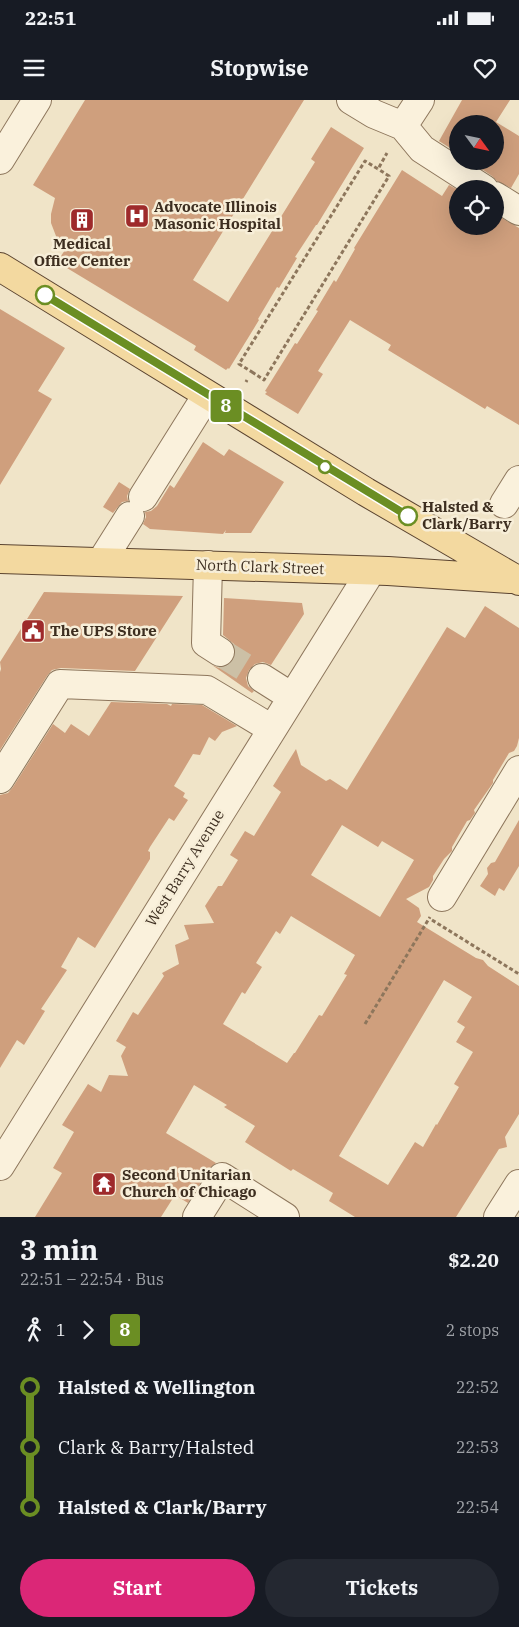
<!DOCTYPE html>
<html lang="en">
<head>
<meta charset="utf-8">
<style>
	body { margin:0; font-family:"IBM Plex Serif",serif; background:#242831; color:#f1f3f6; height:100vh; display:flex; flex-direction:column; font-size:19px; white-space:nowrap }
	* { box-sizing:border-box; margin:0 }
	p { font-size:16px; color:#9ea1a6 }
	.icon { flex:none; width:28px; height:28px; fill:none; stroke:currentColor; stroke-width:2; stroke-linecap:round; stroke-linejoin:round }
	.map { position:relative; height:1117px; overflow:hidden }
	.drawer { display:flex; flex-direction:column; background:#171b24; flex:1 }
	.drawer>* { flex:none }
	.badge { padding:0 10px; border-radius:4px; font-size:18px; line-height:32px }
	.needle { width:32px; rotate:123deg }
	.fabs { position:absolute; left:449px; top:15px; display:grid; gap:10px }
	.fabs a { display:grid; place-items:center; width:55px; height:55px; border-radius:50%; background:#171b24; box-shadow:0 5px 20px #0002; font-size:25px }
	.map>.badge { position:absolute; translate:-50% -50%; box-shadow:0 0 0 2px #fff }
	.legs { display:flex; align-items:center; gap:8px; height:55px; padding:0 20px; font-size:16px }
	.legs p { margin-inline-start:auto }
	.overview { display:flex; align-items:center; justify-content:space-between; height:85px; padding:0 20px }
	h1 { font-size:28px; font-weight:700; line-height:38px }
	.primary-button { display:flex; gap:10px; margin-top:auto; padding:10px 20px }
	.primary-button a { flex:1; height:58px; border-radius:30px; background:#db2777; color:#fff; font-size:20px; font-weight:700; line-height:58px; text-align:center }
	.primary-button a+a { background:#242831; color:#f1f3f6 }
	ul { padding:0 20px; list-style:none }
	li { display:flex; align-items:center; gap:18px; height:60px; font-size:19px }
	li i { display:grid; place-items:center; width:8px; height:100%; margin:0 6px; background:currentColor }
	li i::after { content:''; width:12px; height:12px; margin:-6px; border:4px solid; border-radius:50%; background:#171b24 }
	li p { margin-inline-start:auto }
	li:first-child i { background:linear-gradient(#0000 50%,currentColor 0) }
	li:last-child i { background:linear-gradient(currentColor 50%,#0000 0) }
	.status { display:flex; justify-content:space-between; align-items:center; height:35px; padding:0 25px; background:#171b24; direction:ltr }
	.status svg { height:14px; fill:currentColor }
	header { display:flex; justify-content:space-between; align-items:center; height:65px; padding:0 20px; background:#171b24; font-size:22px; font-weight:700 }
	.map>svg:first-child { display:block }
</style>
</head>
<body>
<div class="status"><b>22:51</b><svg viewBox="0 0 49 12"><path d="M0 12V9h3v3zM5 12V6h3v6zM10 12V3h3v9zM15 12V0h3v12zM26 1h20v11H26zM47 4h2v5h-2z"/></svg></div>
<header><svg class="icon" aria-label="menu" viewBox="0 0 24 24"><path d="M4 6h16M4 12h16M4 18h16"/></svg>Stopwise<svg class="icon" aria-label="heart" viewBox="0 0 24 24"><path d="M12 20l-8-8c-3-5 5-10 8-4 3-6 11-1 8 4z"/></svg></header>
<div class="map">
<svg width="519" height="1117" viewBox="0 0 519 1117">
	<rect width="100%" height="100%" fill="#f0e4c8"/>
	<path fill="#cf9f7d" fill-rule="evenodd" d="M85,0H304L193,180L228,202L315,62L311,59L331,27L364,48L317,125H316L295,157L297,158L279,188L277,187L258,219L259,220L229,269L228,268L226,270L194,250L196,246L57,162L65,150L56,136L51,123V114L55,98L33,85Z
		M462,0H510L496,22L519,36V74L511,88L497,81L492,76L470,61H495V24H458V53L439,41Z
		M402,70L442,96L449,85L458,90V126H495V114L519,128V325L487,306L485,309L388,250L391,245L350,220L318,271L323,274L298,314L265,294L267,292L265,291L295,243L297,244L318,211L316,210L334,180L336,182L355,149L354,148Z
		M0,209L65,248L38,291L52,299L0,385Z
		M203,342L224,356L229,349L284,382L251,433H225L226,430L223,434L150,429L143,424L146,417L145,412L151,411L157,406L170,385L174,388Z
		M119,382L130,389L127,396L128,401L122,402L113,413L103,407Z
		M44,492L183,496L135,571L61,568L52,570L47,576L0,650V572L1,569L0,562Z
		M224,498L302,503L304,514L271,565L263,562L255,564L249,570L246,578L248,586L254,591L252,593L212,565L219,568L227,566L233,561L236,553L234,544L223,535Z
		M485,506L519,528V638L517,646L514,651L509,653L493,680V683L474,710L475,713L470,720L467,721L452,747V751L444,759L433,776V780L429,787L406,799L419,808L421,816L417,822L476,858L483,860L488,866L519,886V1014L505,1037L507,1047L499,1049L456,1117H355L329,1101L333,1093L293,1069L291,1071L245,1042L255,1026L224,1007L227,1005L194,985L166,1033L216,1063L209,1069L188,1103L175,1095L161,1117H35L62,1073L53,1068L74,1032L62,1025L88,984L101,992L109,975L128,976L121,956L126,947L116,941L133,912L138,915L164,876L162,873L179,864L175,845L189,839L184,825L214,823L205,806L218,786H222L238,760L230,755L245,731L254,736L281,692L273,686L296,649L301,665L326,681L330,679L347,690L447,527L465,538ZM342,725L378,747L382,741L414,760L380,817L311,775ZM291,816L355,855L344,874L347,875L322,916L319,915L295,953H294L287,963L223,924L242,892L245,894L262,867L256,863L276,831L280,834ZM444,880L472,897L457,922L465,927L456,942L473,952L454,984L459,987L437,1025L436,1024L423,1047L415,1042L388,1085L339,1056Z
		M111,602L167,604L171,606L172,604L202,605L237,626L222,632L215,641L209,637L200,655L193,654L174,686L185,693L183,697L188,700L174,721L169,718L150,747L148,751L150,752V759L95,848L78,837L61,867L67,870L41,909L45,911L24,945L17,940L0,968V695L8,693L13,687L53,624L65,633L71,624L89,636Z
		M519,720V766L504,791L499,788L495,796L480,786L488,774L487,768L491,763L495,762Z"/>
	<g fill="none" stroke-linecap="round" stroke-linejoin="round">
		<path stroke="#ccc0a6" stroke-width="28" stroke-dasharray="28 14" stroke-linecap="butt" d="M220,552L262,578"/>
		<defs>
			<path id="minor" d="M351,0L374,14L403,26L422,49L484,89
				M403,26L420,0
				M0,60L37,0
				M495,96L519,111
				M143,397L207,295
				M504,404L519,380
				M101,462L130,416
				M208,465L206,543L220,552
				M262,578L292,597
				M0,679L60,584L207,590L272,629
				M442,797L519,670
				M0,1066L371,471
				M197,1117L222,1077L285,1117
				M498,1117L519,1084"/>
			<path id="major" d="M0,167L366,392L519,481
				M0,459L388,471L510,479"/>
		</defs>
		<use href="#minor" stroke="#8d765c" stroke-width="30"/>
		<use href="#major" stroke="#5b4430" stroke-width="30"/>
		<path stroke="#8d765c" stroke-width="3" stroke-dasharray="4 2.5" stroke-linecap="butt" d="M252,272L264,280L389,76L378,69
			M251,273L252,272L239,264L365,61L378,69L387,53
			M246,282L247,280
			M432,820L519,874
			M365,924L430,817"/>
		<use href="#minor" stroke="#faf1dc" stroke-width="28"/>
		<use href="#major" stroke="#f3d9a0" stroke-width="28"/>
	</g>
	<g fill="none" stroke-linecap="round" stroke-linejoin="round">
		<defs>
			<path id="line-1" d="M45,195L408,416"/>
		</defs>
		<use href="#line-1" stroke="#fff" stroke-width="11"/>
		<use href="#line-1" stroke="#6b8e23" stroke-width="8"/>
	</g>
	<defs>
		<symbol id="hospital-square" viewBox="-11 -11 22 22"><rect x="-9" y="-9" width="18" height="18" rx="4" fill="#9e2a2b" stroke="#f7eed8"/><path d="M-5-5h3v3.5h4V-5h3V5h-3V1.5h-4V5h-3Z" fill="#fff"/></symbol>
		<symbol id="building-square" viewBox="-11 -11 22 22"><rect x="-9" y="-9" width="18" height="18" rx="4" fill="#9e2a2b" stroke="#f7eed8"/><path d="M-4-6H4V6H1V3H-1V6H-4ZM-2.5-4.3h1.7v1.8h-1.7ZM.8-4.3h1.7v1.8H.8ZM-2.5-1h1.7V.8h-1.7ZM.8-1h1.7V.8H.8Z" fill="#fff"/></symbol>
		<symbol id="civic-square" viewBox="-11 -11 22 22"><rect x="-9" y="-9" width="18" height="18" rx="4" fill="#9e2a2b" stroke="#f7eed8"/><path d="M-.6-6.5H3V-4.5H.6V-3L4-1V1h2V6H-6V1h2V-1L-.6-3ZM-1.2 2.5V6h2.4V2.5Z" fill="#fff"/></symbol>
		<symbol id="temple-square" viewBox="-11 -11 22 22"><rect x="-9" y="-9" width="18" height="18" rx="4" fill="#9e2a2b" stroke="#f7eed8"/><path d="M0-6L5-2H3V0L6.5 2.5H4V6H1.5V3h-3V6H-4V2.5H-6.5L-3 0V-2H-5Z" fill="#fff"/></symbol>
	</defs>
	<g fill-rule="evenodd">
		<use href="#hospital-square" x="123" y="102" width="28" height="28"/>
		<use href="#building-square" x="68" y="106" width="28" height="28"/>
		<use href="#civic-square" x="19" y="517" width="28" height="28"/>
		<use href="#temple-square" x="90" y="1070" width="28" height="28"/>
	</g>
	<g fill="#fff" stroke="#6b8e23" stroke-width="2.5">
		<circle cx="45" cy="195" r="9"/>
		<circle cx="325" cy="367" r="6"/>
		<circle cx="408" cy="416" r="9"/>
	</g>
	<g text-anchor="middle" stroke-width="5" stroke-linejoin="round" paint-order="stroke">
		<g font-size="15" font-weight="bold" fill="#3d2e20" stroke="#f7eed8" text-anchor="start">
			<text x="154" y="112">Advocate Illinois<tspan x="154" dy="17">Masonic Hospital</tspan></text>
			<text x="82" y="149" text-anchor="middle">Medical<tspan x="82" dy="17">Office Center</tspan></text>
			<text x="50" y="536">The UPS Store</text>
			<text x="122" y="1080">Second Unitarian<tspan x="122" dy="17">Church of Chicago</tspan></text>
		</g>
		<g font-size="15" font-weight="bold" fill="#3d2e20" stroke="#f7eed8" text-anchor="start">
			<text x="422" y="412">Halsted &amp;<tspan x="422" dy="17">Clark/Barry</tspan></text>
		</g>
		<g font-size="15" fill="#3d2e20" stroke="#f7eed8">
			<text transform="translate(260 467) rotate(2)" y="5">North Clark Street</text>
			<text transform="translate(185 768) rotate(-58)" y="5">West Barry Avenue</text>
		</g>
	</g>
</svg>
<div class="fabs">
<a><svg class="needle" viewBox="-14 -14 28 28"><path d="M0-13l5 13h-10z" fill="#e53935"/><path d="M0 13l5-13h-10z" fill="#9ea1a6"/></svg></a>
<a><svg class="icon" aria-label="locate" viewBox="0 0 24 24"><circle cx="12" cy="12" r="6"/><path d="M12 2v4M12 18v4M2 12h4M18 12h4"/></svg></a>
</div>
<b class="badge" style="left:226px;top:306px;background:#6b8e23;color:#fff">8</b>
</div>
<section class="drawer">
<div class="overview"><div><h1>3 min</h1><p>22:51 – 22:54 · Bus</p></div><b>$2.20</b></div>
<div class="legs"><svg class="icon" aria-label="walk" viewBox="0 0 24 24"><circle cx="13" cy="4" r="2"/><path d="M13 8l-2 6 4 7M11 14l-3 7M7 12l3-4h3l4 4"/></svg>1<svg class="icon" aria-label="forward" viewBox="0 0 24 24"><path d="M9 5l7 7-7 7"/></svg><b class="badge" style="background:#6b8e23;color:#fff">8</b><p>2 stops</p></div>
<ul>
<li><i style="color:#6b8e23"></i><b>Halsted &amp; Wellington</b><p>22:52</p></li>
<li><i style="color:#6b8e23"></i><span>Clark &amp; Barry/Halsted</span><p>22:53</p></li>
<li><i style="color:#6b8e23"></i><b>Halsted &amp; Clark/Barry</b><p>22:54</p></li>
</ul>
<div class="primary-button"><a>Start</a><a>Tickets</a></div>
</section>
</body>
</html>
